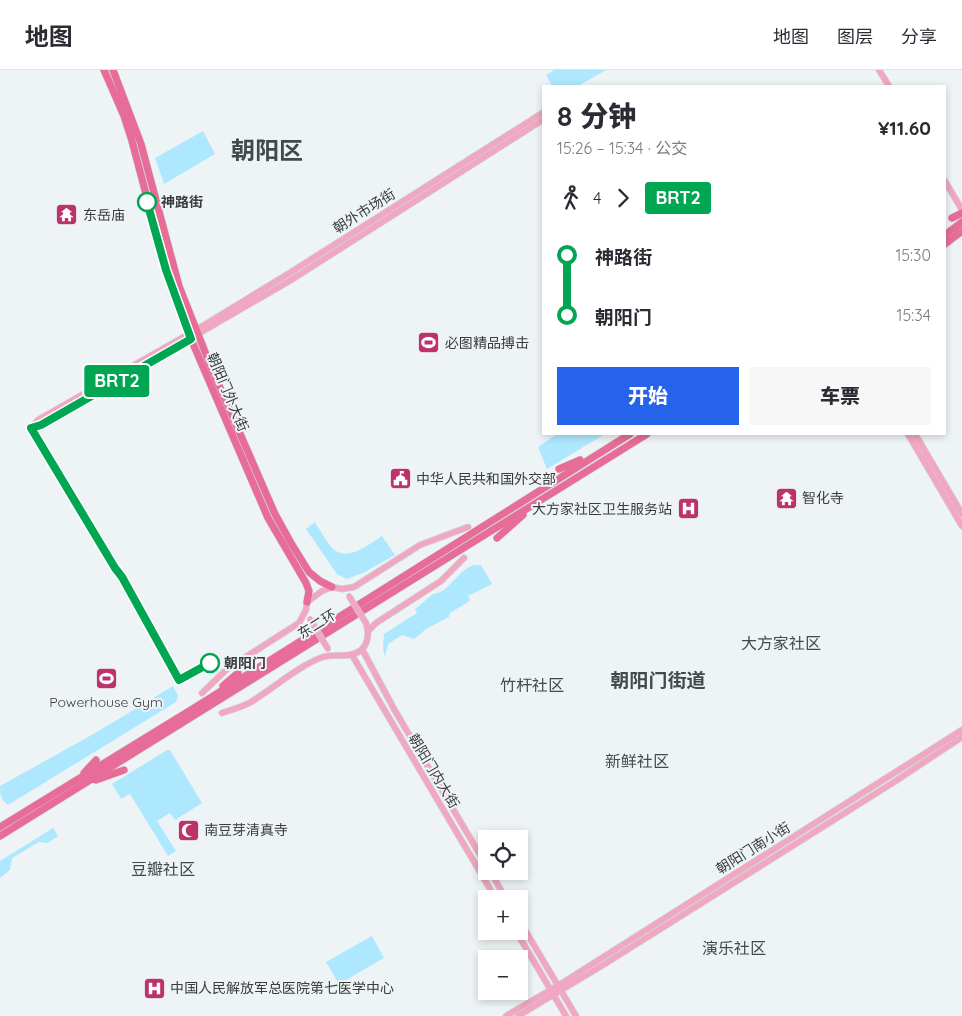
<!DOCTYPE html>
<html lang="zh">
<head>
<meta charset="utf-8">
<style>
	body { margin:0; font-family:Quicksand,"Noto Sans SC",sans-serif; background:#f7f7f7; color:#2b2b33; height:100vh; display:flex; flex-direction:column; font-size:19px; white-space:nowrap }
	* { box-sizing:border-box; margin:0 }
	p { font-size:16px; color:#7c7c81 }
	.icon { flex:none; width:28px; height:28px; fill:none; stroke:currentColor; stroke-width:2; stroke-linecap:round; stroke-linejoin:round }
	.map { position:relative; flex:1; overflow:hidden }
	.drawer { position:absolute; left:542px; top:15px; width:404px; height:350px; display:flex; flex-direction:column; background:#fff; border-radius:0px; box-shadow:0 2px 8px #0003 }
	.drawer>* { flex:none }
	.badge { padding:0 10px; border-radius:4px; font-size:18px; line-height:32px }
	.tools { position:absolute; left:478px; top:760px; display:grid; gap:10px }
	.tools a { display:grid; place-items:center; width:50px; height:50px; border-radius:0px; background:#fff; box-shadow:0 2px 8px #0003; font-size:25px }
	.map>.badge { position:absolute; translate:-50% -50%; box-shadow:0 0 0 2px #fff }
	.legs { display:flex; align-items:center; gap:8px; height:55px; padding:0 15px; font-size:16px }
	.legs p { margin-inline-start:auto }
	.head { display:flex; align-items:center; justify-content:space-between; height:85px; padding:0 15px }
	h1 { font-size:28px; font-weight:800; line-height:38px }
	.action { display:flex; gap:10px; margin-top:auto; padding:10px 15px }
	.action a { flex:1; height:58px; border-radius:0px; background:#2563eb; color:#fff; font-size:20px; font-weight:800; line-height:58px; text-align:center }
	.action a+a { background:#f7f7f7; color:#2b2b33 }
	ul { padding:0 15px; list-style:none }
	li { display:flex; align-items:center; gap:18px; height:60px; font-size:19px }
	li i { display:grid; place-items:center; width:8px; height:100%; margin:0 6px; background:currentColor }
	li i::after { content:''; width:12px; height:12px; margin:-6px; border:4px solid; border-radius:50%; background:#fff }
	li p { margin-inline-start:auto }
	li:first-child i { background:linear-gradient(#0000 50%,currentColor 0) }
	li:last-child i { background:linear-gradient(currentColor 50%,#0000 0) }
	header { display:flex; align-items:center; gap:30px; box-sizing:border-box; height:70px; padding:0 25px; background:#fff; border-bottom:1px solid #e1e1e2 }
	header strong { font-size:24px }
	nav { display:flex; gap:28px; margin-inline-start:auto; font-size:18px }
	.map>svg:first-child { display:block }
</style>
</head>
<body>
<header>
<strong>地图</strong>
<nav><a>地图</a><a>图层</a><a>分享</a></nav>
</header>
<div class="map">
<svg width="962" height="946" viewBox="0 0 962 946">
	<rect width="100%" height="100%" fill="#eef3f6"/>
	<path fill="#aee8fe" d="M554,0H606L578,16H552L546,5Z
		M203,61L215,84L164,114L155,88Z
		M557,364H605L547,399L538,377Z
		M315,452C320,460 326,471 332,478C347,493 369,474 382,466L395,485L365,502L347,509L337,504L306,459Z
		M475,495H481L492,514L468,526L470,530L468,532L450,543L449,547L426,559L414,569L402,565L388,574L385,587L383,578L384,564L417,543L415,539L433,524C450,523 458,498 475,495Z
		M173,616L178,626L176,632L8,735C1,730 0,724 0,716L97,662Z
		M167,680H170L202,733L175,750L170,743L157,751L176,781L168,786L130,724L121,729L112,714Z
		M53,758L58,766L48,773L39,772L12,788L10,800L0,808V791Z
		M372,866L384,888L339,914L326,892Z"/>
	<g fill="none" stroke-linecap="round" stroke-linejoin="round">
		<defs>
			<path id="major" d="M879,0L889,16
				M945,111L962,140
				M32,358L41,355L291,210L544,49
				M31,359L38,350L196,260L288,204L544,42
				M908,364L962,456
				M915,364L962,444
				M368,561L376,553L441,511L464,488
				M362,579L394,639L486,795
				M352,585L496,829
				M202,623L227,599L299,553L306,540L307,532L322,521L332,517L342,519L354,517L420,475L468,457
				M222,643C231,640 242,637 251,632C271,620 301,594 323,587C336,583 348,589 360,581C369,574 369,562 366,553
				M490,801L506,829
				M519,850L576,946
				M516,861L566,946
				M506,946L564,912L962,660
				M518,946L603,895L894,712L962,667"/>
			<path id="highway" d="M104,0L124,46L132,71L166,200L191,269L268,448L306,513L309,521L307,532
				M113,0L141,74L179,216L211,297L275,444L291,473L309,502L320,511L332,517
				M952,148L962,143
				M945,165L962,152
				M945,174L962,161
				M559,399L580,390
				M497,468L523,445
				M223,616L238,603
				M84,703L96,690
				M96,710L124,700
				M0,757L199,635L630,364
				M0,766L647,364"/>
		</defs>
		<use href="#major" stroke="#d0d0d0" stroke-width="7"/>
		<use href="#highway" stroke="#d0d0d0" stroke-width="8"/>
		<use href="#major" stroke="#f1a7c1" stroke-width="5.5"/>
		<use href="#highway" stroke="#e76c97" stroke-width="7"/>
		<defs>
			<path id="major-bridge" d="M349,526L366,553
				M310,549L328,579"/>
		</defs>
		<use href="#major-bridge" stroke="#d0d0d0" stroke-width="7" stroke-linecap="butt"/>
		<use href="#major-bridge" stroke="#f1a7c1" stroke-width="5.5"/>
	</g>
	<g fill="none" stroke-linecap="round" stroke-linejoin="round">
		<defs>
			<path id="line-1" d="M147,132L166,200L191,269L41,355L31,358L115,498L122,507L179,610L210,593"/>
		</defs>
		<use href="#line-1" stroke="#fff" stroke-width="11"/>
		<use href="#line-1" stroke="#00a651" stroke-width="8"/>
	</g>
	<defs>
		<symbol id="temple-square" viewBox="-11 -11 22 22"><rect x="-9" y="-9" width="18" height="18" rx="4" fill="#bc326b" stroke="#eef3f6"/><path d="M0-6L5-2H3V0L6.5 2.5H4V6H1.5V3h-3V6H-4V2.5H-6.5L-3 0V-2H-5Z" fill="#fff"/></symbol>
		<symbol id="stadium-square" viewBox="-11 -11 22 22"><rect x="-9" y="-9" width="18" height="18" rx="4" fill="#bc326b" stroke="#eef3f6"/><path d="M0-5a6.5 5 0 1 0 0 10a6.5 5 0 1 0 0-10ZM-3.5-1.8h7v3.6h-7Z" fill="#fff"/></symbol>
		<symbol id="civic-square" viewBox="-11 -11 22 22"><rect x="-9" y="-9" width="18" height="18" rx="4" fill="#bc326b" stroke="#eef3f6"/><path d="M-.6-6.5H3V-4.5H.6V-3L4-1V1h2V6H-6V1h2V-1L-.6-3ZM-1.2 2.5V6h2.4V2.5Z" fill="#fff"/></symbol>
		<symbol id="hospital-square" viewBox="-11 -11 22 22"><rect x="-9" y="-9" width="18" height="18" rx="4" fill="#bc326b" stroke="#eef3f6"/><path d="M-5-5h3v3.5h4V-5h3V5h-3V1.5h-4V5h-3Z" fill="#fff"/></symbol>
		<symbol id="mosque-square" viewBox="-11 -11 22 22"><rect x="-9" y="-9" width="18" height="18" rx="4" fill="#bc326b" stroke="#eef3f6"/><path d="M3.5-4.9A6 6 0 1 0 3.5 4.9A5 5 0 1 1 3.5-4.9Z" fill="#fff"/></symbol>
	</defs>
	<g fill-rule="evenodd">
		<use href="#temple-square" x="54" y="132" width="25" height="25"/>
		<use href="#stadium-square" x="416" y="260" width="25" height="25"/>
		<use href="#civic-square" x="388" y="396" width="25" height="25"/>
		<use href="#temple-square" x="774" y="416" width="25" height="25"/>
		<use href="#hospital-square" x="676" y="426" width="25" height="25"/>
		<use href="#stadium-square" x="94" y="596" width="25" height="25"/>
		<use href="#mosque-square" x="176" y="748" width="25" height="25"/>
		<use href="#hospital-square" x="142" y="906" width="25" height="25"/>
	</g>
	<g fill="#fff" stroke="#00a651" stroke-width="2.5">
		<circle cx="147" cy="132" r="9"/>
		<circle cx="210" cy="593" r="9"/>
	</g>
	<g text-anchor="middle" stroke-width="4" stroke-linejoin="round" paint-order="stroke">
		<g font-size="14" font-weight="bold" fill="#3a3c3d" stroke="#eef3f6" text-anchor="start">
			<text x="161" y="137">神路街</text>
			<text x="224" y="598">朝阳门</text>
		</g>
		<g font-size="14" fill="#3a3c3d" stroke="#eef3f6">
			<text transform="translate(364 141) rotate(-32)" y="5">朝外市场街</text>
			<text transform="translate(228 322) rotate(67)" y="5">朝阳门外大街</text>
			<text transform="translate(317 554) rotate(-32)" y="5">东二环</text>
			<text transform="translate(434 701) rotate(59)" y="5">朝阳门内大街</text>
			<text transform="translate(753 778) rotate(-32)" y="5">朝阳门南小街</text>
		</g>
		<g font-size="14" fill="#3a3c3d" stroke="#eef3f6" text-anchor="start">
			<text x="83" y="150">东岳庙</text>
			<text x="445" y="278">必图精品搏击</text>
			<text x="416" y="414">中华人民共和国外交部</text>
			<text x="802" y="433">智化寺</text>
			<text x="672" y="444" text-anchor="end">大方家社区卫生服务站</text>
			<text x="106" y="637" text-anchor="middle">Powerhouse Gym</text>
			<text x="204" y="765">南豆芽清真寺</text>
			<text x="170" y="923">中国人民解放军总医院第七医学中心</text>
		</g>
		<g font-size="16" fill="#44494b" stroke="#eef3f6">
			<text x="781" y="579">大方家社区</text>
			<text x="532" y="621">竹杆社区</text>
			<text x="637" y="697">新鲜社区</text>
			<text x="163" y="805">豆瓣社区</text>
			<text x="734" y="884">演乐社区</text>
		</g>
		<g font-size="19" font-weight="bold" fill="#44494b" stroke="#eef3f6">
			<text x="658" y="617">朝阳门街道</text>
		</g>
		<g font-size="24" font-weight="bold" fill="#44494b" stroke="#eef3f6">
			<text x="267" y="89">朝阳区</text>
		</g>
	</g>
</svg>
<div class="tools">
<a><svg class="icon" aria-label="locate" viewBox="0 0 24 24"><circle cx="12" cy="12" r="6"/><path d="M12 2v4M12 18v4M2 12h4M18 12h4"/></svg></a>
<a>+</a>
<a>−</a>
</div>
<b class="badge" style="left:117px;top:311px;background:#00a651;color:#fff">BRT2</b>
<section class="drawer">
<div class="head"><div><h1>8 分钟</h1><p>15:26 – 15:34 · 公交</p></div><b>¥11.60</b></div>
<div class="legs"><svg class="icon" aria-label="walk" viewBox="0 0 24 24"><circle cx="13" cy="4" r="2"/><path d="M13 8l-2 6 4 7M11 14l-3 7M7 12l3-4h3l4 4"/></svg>4<svg class="icon" aria-label="forward" viewBox="0 0 24 24"><path d="M9 5l7 7-7 7"/></svg><b class="badge" style="background:#00a651;color:#fff">BRT2</b></div>
<ul>
<li><i style="color:#00a651"></i><b>神路街</b><p>15:30</p></li>
<li><i style="color:#00a651"></i><b>朝阳门</b><p>15:34</p></li>
</ul>
<div class="action"><a>开始</a><a>车票</a></div>
</section>
</div>
</body>
</html>
